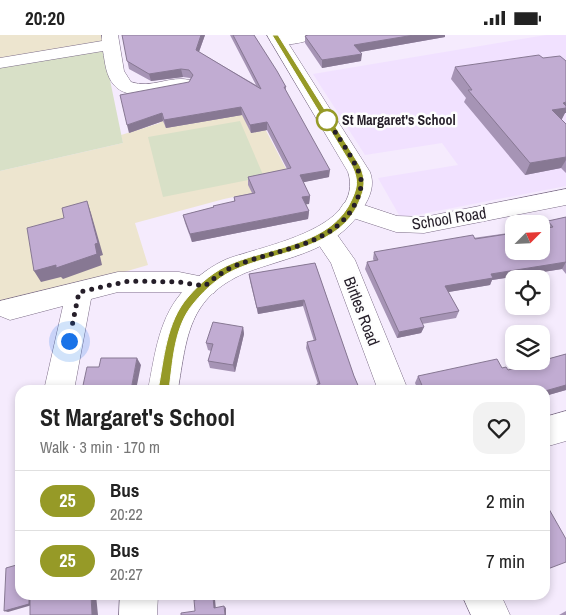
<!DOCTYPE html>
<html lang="en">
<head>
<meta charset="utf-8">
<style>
	body { margin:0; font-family:"Archivo Narrow",sans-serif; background:#f2f2f2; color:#222; height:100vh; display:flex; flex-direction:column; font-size:19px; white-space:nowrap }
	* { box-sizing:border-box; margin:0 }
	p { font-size:16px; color:#767676 }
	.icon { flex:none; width:28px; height:28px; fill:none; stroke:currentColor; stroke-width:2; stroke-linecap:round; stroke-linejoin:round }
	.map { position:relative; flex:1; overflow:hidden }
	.details { position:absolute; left:15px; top:350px; width:535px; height:215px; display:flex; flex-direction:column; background:#fff; border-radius:15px; box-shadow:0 2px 8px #0003 }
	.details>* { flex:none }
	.badge { padding:0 10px; border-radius:16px; font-size:18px; line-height:32px }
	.needle { width:32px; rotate:66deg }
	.fabs { position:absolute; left:505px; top:180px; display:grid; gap:10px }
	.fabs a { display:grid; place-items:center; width:45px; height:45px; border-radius:10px; background:#fff; box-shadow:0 2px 8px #0003; font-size:25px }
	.you { position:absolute; width:25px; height:25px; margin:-12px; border:4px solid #fff; border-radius:50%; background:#1a73e8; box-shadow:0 0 0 8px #1a73e833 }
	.map>.badge { position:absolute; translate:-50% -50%; box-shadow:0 0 0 2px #fff }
	.round { display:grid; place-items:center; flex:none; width:52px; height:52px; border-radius:15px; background:#f2f2f2 }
	.summary { display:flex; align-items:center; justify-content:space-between; height:85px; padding:0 25px }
	h1 { font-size:24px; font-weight:800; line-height:38px }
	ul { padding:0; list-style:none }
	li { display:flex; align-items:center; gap:15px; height:60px; padding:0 25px; border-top:1px solid #e0e0e0 }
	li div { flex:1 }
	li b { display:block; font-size:19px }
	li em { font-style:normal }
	li .badge { min-width:55px; font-weight:700; text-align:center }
	.status { display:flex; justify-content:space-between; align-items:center; height:35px; padding:0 25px; background:#fff; direction:ltr }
	.status svg { height:14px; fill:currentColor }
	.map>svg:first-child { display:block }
</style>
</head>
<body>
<div class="status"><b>20:20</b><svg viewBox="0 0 49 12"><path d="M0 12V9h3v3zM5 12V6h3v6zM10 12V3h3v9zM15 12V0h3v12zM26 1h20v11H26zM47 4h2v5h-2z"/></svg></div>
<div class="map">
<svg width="566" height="580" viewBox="0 0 566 580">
	<rect width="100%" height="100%" fill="#f5ebfd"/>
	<path fill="#ede5cf" d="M0,0H101L104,16L0,32Z
		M250,65L294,149L224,164L135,188L148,230L0,273V136L123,108L121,100L160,88L159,80Z"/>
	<path fill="#f1e1ff" d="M546,0H566V151L406,182L399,180L378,143L458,130L442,108L365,120L313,39Z"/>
	<path fill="#d8e0c7" d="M104,16L123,108L0,136V32Z
		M240,86L264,142L163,162L148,102Z"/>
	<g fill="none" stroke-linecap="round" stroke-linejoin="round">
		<defs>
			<path id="minor" d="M102,0H118L124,36L131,47C151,54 171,40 190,45L193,49L190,53C171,58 129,68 114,50C106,41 105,28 103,16L0,33V23L102,6Z
				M278,0H320L318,3C304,7 285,12 272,9L270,5L272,1Z
				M566,154V170L424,198L396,197L344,180L340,174L344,168L352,166L397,181L424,182Z
				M324,191L333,194L355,225L408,355H378L331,228L312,200L315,194Z
				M118,237H179L214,244L218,251L214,258L205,261L179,257H118L91,264L74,355H44L63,271L10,285L0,281V266Z
				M566,376V406L545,412V382Z
				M462,560H501L510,580H471Z"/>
			<path id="major" d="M267,0H283L370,137C375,150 370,162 363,173C336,217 289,221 245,238C188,263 187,301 178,355H148C155,319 159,280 186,253C198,241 211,231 227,224C261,211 366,194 348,137Z
				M120,560H158L157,580H119Z"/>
		</defs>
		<use href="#minor" stroke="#7c6d87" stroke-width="1"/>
		<use href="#major" stroke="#7c6d87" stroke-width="1"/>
		<use href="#minor" fill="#fff" fill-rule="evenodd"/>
		<use href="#major" fill="#fff" fill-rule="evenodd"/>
	</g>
	<path fill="#a694b5" d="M122,0H205L199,17L256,50L230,0H254L286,52V56L329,142L303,147L310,161L309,169H306L309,176L308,184L192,207L185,188L183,180L234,167V162L252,158L248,150V142L287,134L267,95L251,98L242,80L166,93L163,86L129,98L189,47L191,44L190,43L183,42L151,46L129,34Z
		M308,0H445V2L360,17L361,26L322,33L305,8V1Z
		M455,32L565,78L561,84L566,89V138L561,133L525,140L464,67L466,63L451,44Z
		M566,182V239L562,234L492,245L490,250L448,257L459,276L456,283L422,289L424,292L421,298L397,303L365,234L367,227L374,226L373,224L374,217L544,193L548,186Z
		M315,228L354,341L360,355H317L318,349L306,313L307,307L314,306L303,271L258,279L250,246L249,239Z
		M243,292L244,299L235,337L210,333L208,326L211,316L208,315L206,308Z
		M566,319V355L545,361V355H418L415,348L418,341L502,333L508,335Z
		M566,576V580H559Z"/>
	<path fill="#877893" d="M201,0H205L197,22L196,15Z
		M414,0H445V2L354,18V10Z
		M362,19L361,26L322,33V25Z
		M181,34L183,42L151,46L149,39Z
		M566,67V78H565L562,84L546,87L552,75L563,68Z
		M241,72L242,80L166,93L164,85Z
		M162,78L163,86L129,98L127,90Z
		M267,87V95L251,98L250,90Z
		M566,122V125L561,133L525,140L530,128Z
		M330,135L329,142L300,148V140Z
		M310,161L309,169L302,170V162Z
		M87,166L91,178L103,220L100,221L102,230L63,244L61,242L41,247L34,236L95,209Z
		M309,176L308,184L192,207L190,199Z
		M566,227L562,234L492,245L490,250L443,258L445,251L491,239Z
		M304,265L303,271L258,279L257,273Z
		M243,292L244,299L235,337L233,330Z
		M424,292L421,298L397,303L399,297Z
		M137,323L141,330L136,355H131Z
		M566,350V355L545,361V356Z
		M29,560H33L32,570L8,577L4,576Z
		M91,560H96L98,580H92Z
		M213,562L215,564L216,575L214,573Z
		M224,571L226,573V580H225Z"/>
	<path fill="#c1acd2" stroke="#877893" d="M122,0H201L196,15L261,54L233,0H254L277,36L286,52H284L330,135L300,140L310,161L302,162L309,176L190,199L183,180L214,172L213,171L235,166L234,162L255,158L248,142L291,133L267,87L250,90L241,72L164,85L162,78L127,90L120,60L189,47L193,40L189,35L181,34L149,39L127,26Z
		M308,0H414L354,10L362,19L322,25L305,1Z
		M539,20L543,23L560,21L566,26V67L563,68L566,71V73L552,75L566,89V122L530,128L468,55H472L455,32Z
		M87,166L98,208L95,209L97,219L56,233V230L34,236L27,193L64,183L62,173Z
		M566,182V227L491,239L493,243L445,251L459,276L420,283L424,292L399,297L367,227L378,225L374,217L473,200L475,204L514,198V216H541V194L553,192L548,186Z
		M315,228L354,341L360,355H317V349H320L307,307L316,305L304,265L257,273L249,239Z
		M213,287L243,292L233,330L208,326L213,309L206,308Z
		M566,319V350L545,356V355H424L418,341L497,324L502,333L506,332L508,335Z
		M101,323H137L131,355H82L87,332H99Z
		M545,467L566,504V527L545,535Z
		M20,529V560H29V569L4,576L6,533Z
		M30,560H91L92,580H30Z
		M213,562L214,573L224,571L225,580H181V578L195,576L194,565Z"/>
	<path fill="#969a27" stroke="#fff" d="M272,0H278L360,131C366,145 365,153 359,167C340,213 279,216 239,233C221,240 206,253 194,268C174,291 173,326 169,355L163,360L158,355C164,324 166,287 188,262C200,248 215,235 233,228C273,212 333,209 352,164C358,151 358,144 352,131Z"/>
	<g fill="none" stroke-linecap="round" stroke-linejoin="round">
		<path stroke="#251e29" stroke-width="5" stroke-dasharray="0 9" d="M69,306L79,257L129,246L179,247L205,251C215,242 225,235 237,230C277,214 335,211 356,167C359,160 362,152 361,145C360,132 335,97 327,85"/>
	</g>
	<circle fill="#fff" stroke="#969a27" stroke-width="2.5" cx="327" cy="85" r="10"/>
	<g text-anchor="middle" stroke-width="5" stroke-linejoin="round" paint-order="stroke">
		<g font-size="14" font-weight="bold" fill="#251e29" stroke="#fdfdfd" text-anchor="start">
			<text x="342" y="90">St Margaret's School</text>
		</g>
		<g font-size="16" fill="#251e29" stroke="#fdfdfd">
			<text transform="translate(449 183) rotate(-9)" y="6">School Road</text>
			<text transform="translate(362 276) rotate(69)" y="6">Birtles Road</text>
		</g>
	</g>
</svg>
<div class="fabs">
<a><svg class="needle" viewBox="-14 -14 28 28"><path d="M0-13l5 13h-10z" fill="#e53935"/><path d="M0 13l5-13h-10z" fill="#767676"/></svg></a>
<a><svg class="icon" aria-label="locate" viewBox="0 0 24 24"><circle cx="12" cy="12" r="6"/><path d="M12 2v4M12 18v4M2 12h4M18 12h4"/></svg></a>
<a><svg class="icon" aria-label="layers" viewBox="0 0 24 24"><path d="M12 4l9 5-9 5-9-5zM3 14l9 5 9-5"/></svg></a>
</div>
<div class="you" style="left:69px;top:306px"></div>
<section class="details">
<div class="summary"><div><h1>St Margaret's School</h1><p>Walk · 3 min · 170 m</p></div><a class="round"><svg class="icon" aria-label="heart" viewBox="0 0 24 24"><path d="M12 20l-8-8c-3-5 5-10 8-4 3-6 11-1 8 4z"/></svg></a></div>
<ul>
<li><span class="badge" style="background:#969a27;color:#fff">25</span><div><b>Bus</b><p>20:22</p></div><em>2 min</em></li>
<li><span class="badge" style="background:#969a27;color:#fff">25</span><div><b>Bus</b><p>20:27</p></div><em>7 min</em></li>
</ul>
</section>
</div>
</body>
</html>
